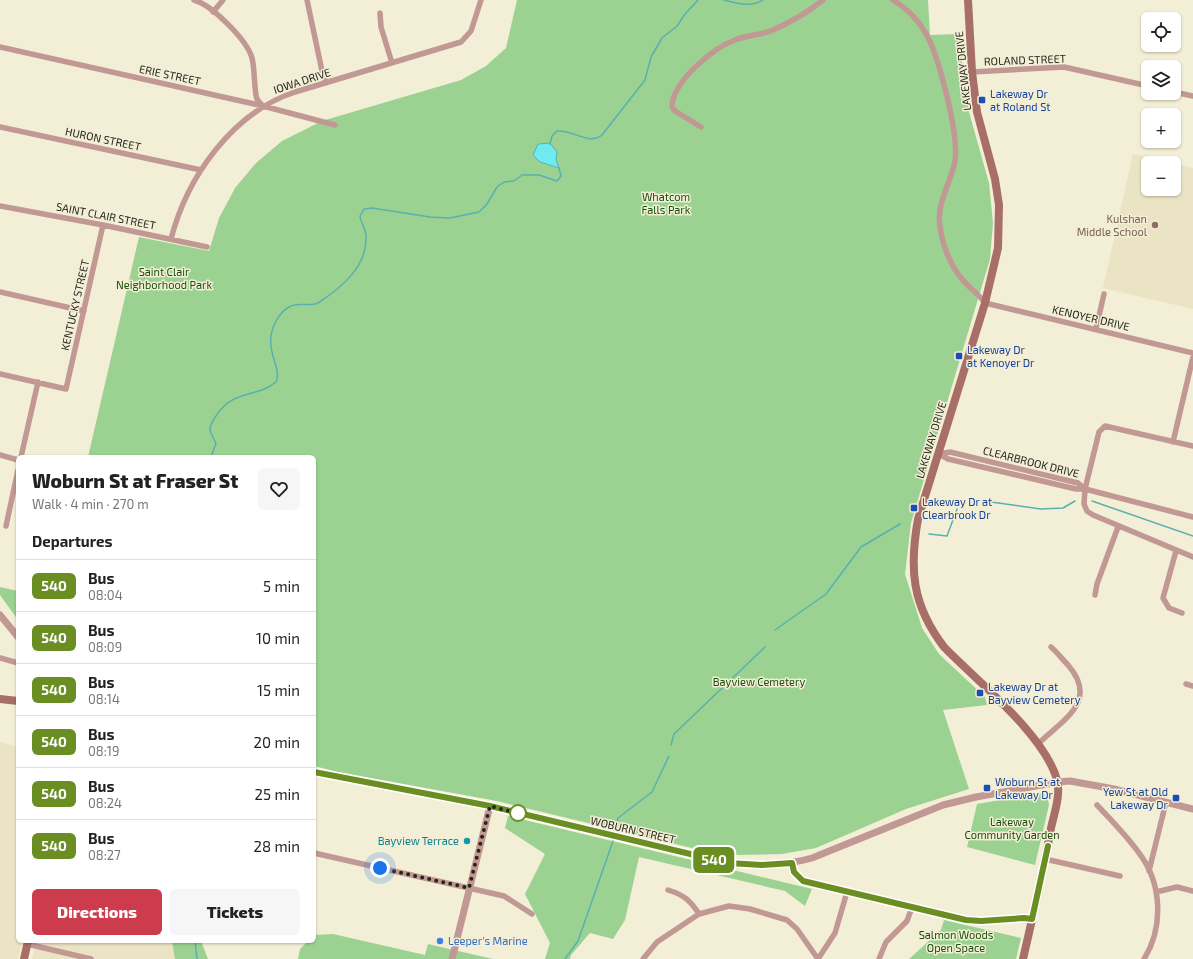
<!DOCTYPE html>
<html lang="en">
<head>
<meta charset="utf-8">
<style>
	body { margin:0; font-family:"Exo 2",sans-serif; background:#f6f6f6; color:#222; height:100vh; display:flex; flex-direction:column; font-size:15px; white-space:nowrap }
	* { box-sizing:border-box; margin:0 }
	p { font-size:13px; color:#767676 }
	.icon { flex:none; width:22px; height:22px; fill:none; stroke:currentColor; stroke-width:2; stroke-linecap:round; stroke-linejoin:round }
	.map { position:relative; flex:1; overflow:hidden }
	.details { position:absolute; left:16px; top:455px; width:300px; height:488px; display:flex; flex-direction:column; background:#fff; border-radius:6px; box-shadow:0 1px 3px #0004 }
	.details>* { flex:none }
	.badge { padding:0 8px; border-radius:6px; font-size:14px; line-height:26px }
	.controls { position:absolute; left:1141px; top:12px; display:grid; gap:8px }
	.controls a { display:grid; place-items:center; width:40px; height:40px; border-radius:6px; background:#fff; box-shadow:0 1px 3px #0004; font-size:20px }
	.you { position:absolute; width:20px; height:20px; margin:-10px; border:3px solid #fff; border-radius:50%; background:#1a73e8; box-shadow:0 0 0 6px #1a73e833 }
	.map>.badge { position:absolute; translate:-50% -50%; box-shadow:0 0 0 2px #fff }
	h2 { padding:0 16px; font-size:15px; line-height:36px }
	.round { display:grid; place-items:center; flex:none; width:42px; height:42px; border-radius:6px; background:#f6f6f6 }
	.overview { display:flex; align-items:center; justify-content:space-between; height:68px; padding:0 16px }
	h1 { font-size:19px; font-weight:800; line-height:30px }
	.primary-button { display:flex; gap:8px; margin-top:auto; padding:8px 16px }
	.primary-button a { flex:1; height:46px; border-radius:6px; background:#cc3c4c; color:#fff; font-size:16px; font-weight:800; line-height:46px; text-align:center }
	.primary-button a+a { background:#f6f6f6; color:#222 }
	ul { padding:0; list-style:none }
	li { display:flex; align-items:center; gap:12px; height:52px; padding:0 16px; border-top:1px solid #e0e0e0 }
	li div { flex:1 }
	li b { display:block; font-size:15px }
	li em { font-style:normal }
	li .badge { min-width:44px; font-weight:700; text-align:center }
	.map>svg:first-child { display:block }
</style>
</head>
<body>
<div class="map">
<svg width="1193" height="959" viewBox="0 0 1193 959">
	<rect width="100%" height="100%" fill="#f3eed6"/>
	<path fill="#eae3c4" d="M1133,154L1171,163H1148V189H1174V164L1193,168V309L1103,288Z
		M0,742L18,747V941H22L18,959H0Z
		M36,941H183L185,959H32Z"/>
	<path fill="#9cd291" d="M517,0H928L930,35L960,34L963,72L969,112L989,183L993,223L990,259L911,523L905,574L922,628L939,654L985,697L987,705L943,710L969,789L906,809L816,848L782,854L737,855L700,850L497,801L338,772L314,766V457H88L139,237L209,251L219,218L235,188L256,163L282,141L322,121L461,80L486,66L506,48Z
		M0,587L18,591V620L0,595Z
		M1042,793L1047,795L1049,805L1035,865L967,847L977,804Z
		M508,816L812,889L805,906L785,891L639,857L625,920L613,939L590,933L571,955L570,959H545L550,943L525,894L545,854L505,828Z
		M944,920L1021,938L1016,959H909L941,930Z
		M333,934L425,955L428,944L493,959H298L300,949L308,941H314V935Z
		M172,941H201L208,959H175Z"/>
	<path fill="#6febef" stroke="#59b0b0" d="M550,143L557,152L556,160L559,168L540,162L533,155L538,144Z"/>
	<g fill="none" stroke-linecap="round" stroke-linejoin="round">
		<path stroke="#59b0b0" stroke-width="1.5" d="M724,0C737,3 751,8 763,0
			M550,144L552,136L557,131C573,129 588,146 602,135L645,80L651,57L662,38L677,26L685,14L698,0
			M211,457L216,443C209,430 207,429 216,416C233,389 257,398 276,382C283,366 261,349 276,321C280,314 284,309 291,306C299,302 309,307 318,303C341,288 367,267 366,237C366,229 361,224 360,216L364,209L372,208L430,217L450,218L479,212L487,204L497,187L504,182L514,181L522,175H539L557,181L561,176L559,168
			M970,499L1041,509L1063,508L1075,501
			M1092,501L1193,536
			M929,534L947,536L957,509
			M775,630L826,594L861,547L900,524
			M671,745L674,734L765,647
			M616,827L618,818L652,792L669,756
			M195,941L197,959
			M565,959L578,941L613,841"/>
		<path stroke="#c19893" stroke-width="5.5" d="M194,0C212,5 247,40 252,58C255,69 254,92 257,99C258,101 261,104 263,106
			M307,0L322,71L326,83
			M893,0C906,8 917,18 925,32C939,55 959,135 955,161C951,183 936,203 940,226C942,244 950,265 962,279C969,288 978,293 985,303L1193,353
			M213,12L223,0
			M380,13L381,27L392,63
			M0,47L263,106L335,125
			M972,72L1064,67L1148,86
			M1174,92L1193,96
			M0,127L201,170
			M701,127L675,111L672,107C672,82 713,48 735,40C747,35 761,35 773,30C791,22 808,12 823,0
			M0,206L103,225L207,247
			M171,239C187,177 232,113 295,92L461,42L471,31L481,0
			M0,292L84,311
			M1096,329L1104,294
			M0,374L66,389L103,225
			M1173,442L1193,357
			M1193,446L1105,426L1099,432L1085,489L1084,504L1087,511L1093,515L1193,557
			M939,454L948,459L1076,489H1085L1193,517
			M939,454L950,452L1078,483L1085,489
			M0,455L18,460
			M21,457L38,382
			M6,526L18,470
			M1176,551L1163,598L1169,608L1182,613
			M1095,595L1097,584L1118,527
			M0,658L18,663
			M1186,684L1193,686
			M1039,743C1064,719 1099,701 1068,665C1062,659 1057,652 1051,647
			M1097,805C1111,820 1127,836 1139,853C1162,883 1164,927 1144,959
			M314,853L504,896L532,914
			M1045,859L1120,876
			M791,863L794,872L803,881L966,920C988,923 1010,915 1032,919
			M1149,871L1166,802
			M668,890C684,895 690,900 699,914
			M1156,892L1177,887L1193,891
			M27,944L91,959
			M643,959L657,942L699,914L729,906L750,909L787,920L797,929L818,959
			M818,959L835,933L847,892
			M879,959L886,942L907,921L912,907"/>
		<path stroke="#c19893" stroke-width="7" d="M0,615L18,637
			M314,772L490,806L728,863C757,865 784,866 812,858L943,805L976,797L1058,782L1070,781L1114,789L1193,809
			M452,959L490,806"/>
		<path stroke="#a86e68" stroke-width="8" d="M968,0L972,72L977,112L995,179L999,205L998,248L985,303L918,519C909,569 912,605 944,647C977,681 1045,735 1057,780C1061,795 1054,814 1051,828C1043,872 1033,916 1023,959
			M0,699L18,701
			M24,959L28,941"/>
	</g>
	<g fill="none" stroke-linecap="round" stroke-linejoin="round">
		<defs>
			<path id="line" d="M314,772L490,806L728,863L762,865L792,863L794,872L803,881L966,920L981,921L1024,918L1032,919L1048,846"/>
		</defs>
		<use href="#line" stroke="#fff" stroke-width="9"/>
		<use href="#line" stroke="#6b8e23" stroke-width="6"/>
		<path stroke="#27251c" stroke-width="4" stroke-dasharray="0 7.2" d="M380,868L469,888L490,806L520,814L518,813"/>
	</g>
	<g fill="#1a4fb4" stroke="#f3eed6" stroke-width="1.5">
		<rect x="978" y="96" width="8" height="8" rx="2"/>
		<rect x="955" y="352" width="8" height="8" rx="2"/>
		<rect x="910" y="504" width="8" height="8" rx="2"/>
		<rect x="976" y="689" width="8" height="8" rx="2"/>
		<rect x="983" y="784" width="8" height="8" rx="2"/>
		<rect x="1172" y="794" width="8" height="8" rx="2"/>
	</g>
	<circle fill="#8d6e63" stroke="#f3eed6" stroke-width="1.5" cx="1155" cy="225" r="4"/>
	<circle fill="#fff" stroke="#6b8e23" stroke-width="2" cx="518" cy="813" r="8"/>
	<circle fill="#0f9aa8" stroke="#f3eed6" stroke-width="1.5" cx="467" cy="841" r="4"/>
	<circle fill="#3f7fe0" stroke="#f3eed6" stroke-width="1.5" cx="440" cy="941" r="4"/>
	<g text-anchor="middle" stroke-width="3" stroke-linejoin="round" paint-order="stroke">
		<g font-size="11" fill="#27251c" stroke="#f3eed6">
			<text transform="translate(1025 60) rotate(-2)" y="4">ROLAND STREET</text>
			<text transform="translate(963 71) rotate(-96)" y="4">LAKEWAY DRIVE</text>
			<text transform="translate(170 75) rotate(12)" y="4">ERIE STREET</text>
			<text transform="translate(302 81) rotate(-18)" y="4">IOWA DRIVE</text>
			<text transform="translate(103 139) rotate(12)" y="4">HURON STREET</text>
			<text transform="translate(106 216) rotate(11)" y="4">SAINT CLAIR STREET</text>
			<text transform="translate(75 305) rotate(-77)" y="4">KENTUCKY STREET</text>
			<text transform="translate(1091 318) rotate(13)" y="4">KENOYER DRIVE</text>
			<text transform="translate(931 440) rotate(-73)" y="4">LAKEWAY DRIVE</text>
			<text transform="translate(1031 462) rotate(14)" y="4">CLEARBROOK DRIVE</text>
			<text transform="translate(633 830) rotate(13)" y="4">WOBURN STREET</text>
		</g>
		<g font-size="11" fill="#164399" stroke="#f3eed6" text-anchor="start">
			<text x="990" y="98">Lakeway Dr<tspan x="990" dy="13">at Roland St</tspan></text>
			<text x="967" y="354">Lakeway Dr<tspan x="967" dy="13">at Kenoyer Dr</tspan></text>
			<text x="922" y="506">Lakeway Dr at<tspan x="922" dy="13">Clearbrook Dr</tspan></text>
			<text x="988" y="691">Lakeway Dr at<tspan x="988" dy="13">Bayview Cemetery</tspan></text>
			<text x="995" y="786">Woburn St at<tspan x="995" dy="13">Lakeway Dr</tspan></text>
			<text x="1168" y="796" text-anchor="end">Yew St at Old<tspan x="1168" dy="13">Lakeway Dr</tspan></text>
		</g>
		<g font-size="11" fill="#184f0a" stroke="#f3eed6">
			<text x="666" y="201">Whatcom<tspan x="666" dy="13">Falls Park</tspan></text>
			<text x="164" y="276">Saint Clair<tspan x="164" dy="13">Neighborhood Park</tspan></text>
			<text x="759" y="686">Bayview Cemetery</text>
			<text x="1012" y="826">Lakeway<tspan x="1012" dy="13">Community Garden</tspan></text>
			<text x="956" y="939">Salmon Woods<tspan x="956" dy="13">Open Space</tspan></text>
		</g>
		<g font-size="11" fill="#785e54" stroke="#f3eed6" text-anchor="end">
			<text x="1147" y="223">Kulshan<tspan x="1147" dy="13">Middle School</tspan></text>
		</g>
		<g font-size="11" fill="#0d838f" stroke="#f3eed6" text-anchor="end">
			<text x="459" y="845">Bayview Terrace</text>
		</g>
		<g font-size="11" fill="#366cbe" stroke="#f3eed6" text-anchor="start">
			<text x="448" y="945">Leeper's Marine</text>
		</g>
	</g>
</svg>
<div class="controls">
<a><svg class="icon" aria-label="locate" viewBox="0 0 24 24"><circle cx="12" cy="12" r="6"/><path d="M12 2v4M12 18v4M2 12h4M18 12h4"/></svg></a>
<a><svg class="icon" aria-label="layers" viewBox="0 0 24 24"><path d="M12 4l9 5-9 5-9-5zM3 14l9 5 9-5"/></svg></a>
<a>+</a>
<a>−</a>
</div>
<div class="you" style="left:380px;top:868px"></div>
<b class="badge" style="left:714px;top:860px;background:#6b8e23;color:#fff">540</b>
<section class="details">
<div class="overview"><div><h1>Woburn St at Fraser St</h1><p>Walk · 4 min · 270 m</p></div><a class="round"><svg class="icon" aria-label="heart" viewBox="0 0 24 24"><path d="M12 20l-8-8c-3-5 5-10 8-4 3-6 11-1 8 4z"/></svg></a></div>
<h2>Departures</h2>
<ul>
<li><span class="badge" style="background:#6b8e23;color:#fff">540</span><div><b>Bus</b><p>08:04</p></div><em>5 min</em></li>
<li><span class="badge" style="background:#6b8e23;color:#fff">540</span><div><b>Bus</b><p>08:09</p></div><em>10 min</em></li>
<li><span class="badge" style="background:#6b8e23;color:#fff">540</span><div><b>Bus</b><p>08:14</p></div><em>15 min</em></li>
<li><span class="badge" style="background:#6b8e23;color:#fff">540</span><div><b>Bus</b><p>08:19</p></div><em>20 min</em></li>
<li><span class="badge" style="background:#6b8e23;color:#fff">540</span><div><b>Bus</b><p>08:24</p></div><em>25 min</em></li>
<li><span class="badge" style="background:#6b8e23;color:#fff">540</span><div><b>Bus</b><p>08:27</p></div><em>28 min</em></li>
</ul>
<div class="primary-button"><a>Directions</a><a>Tickets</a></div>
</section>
</div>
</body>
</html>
